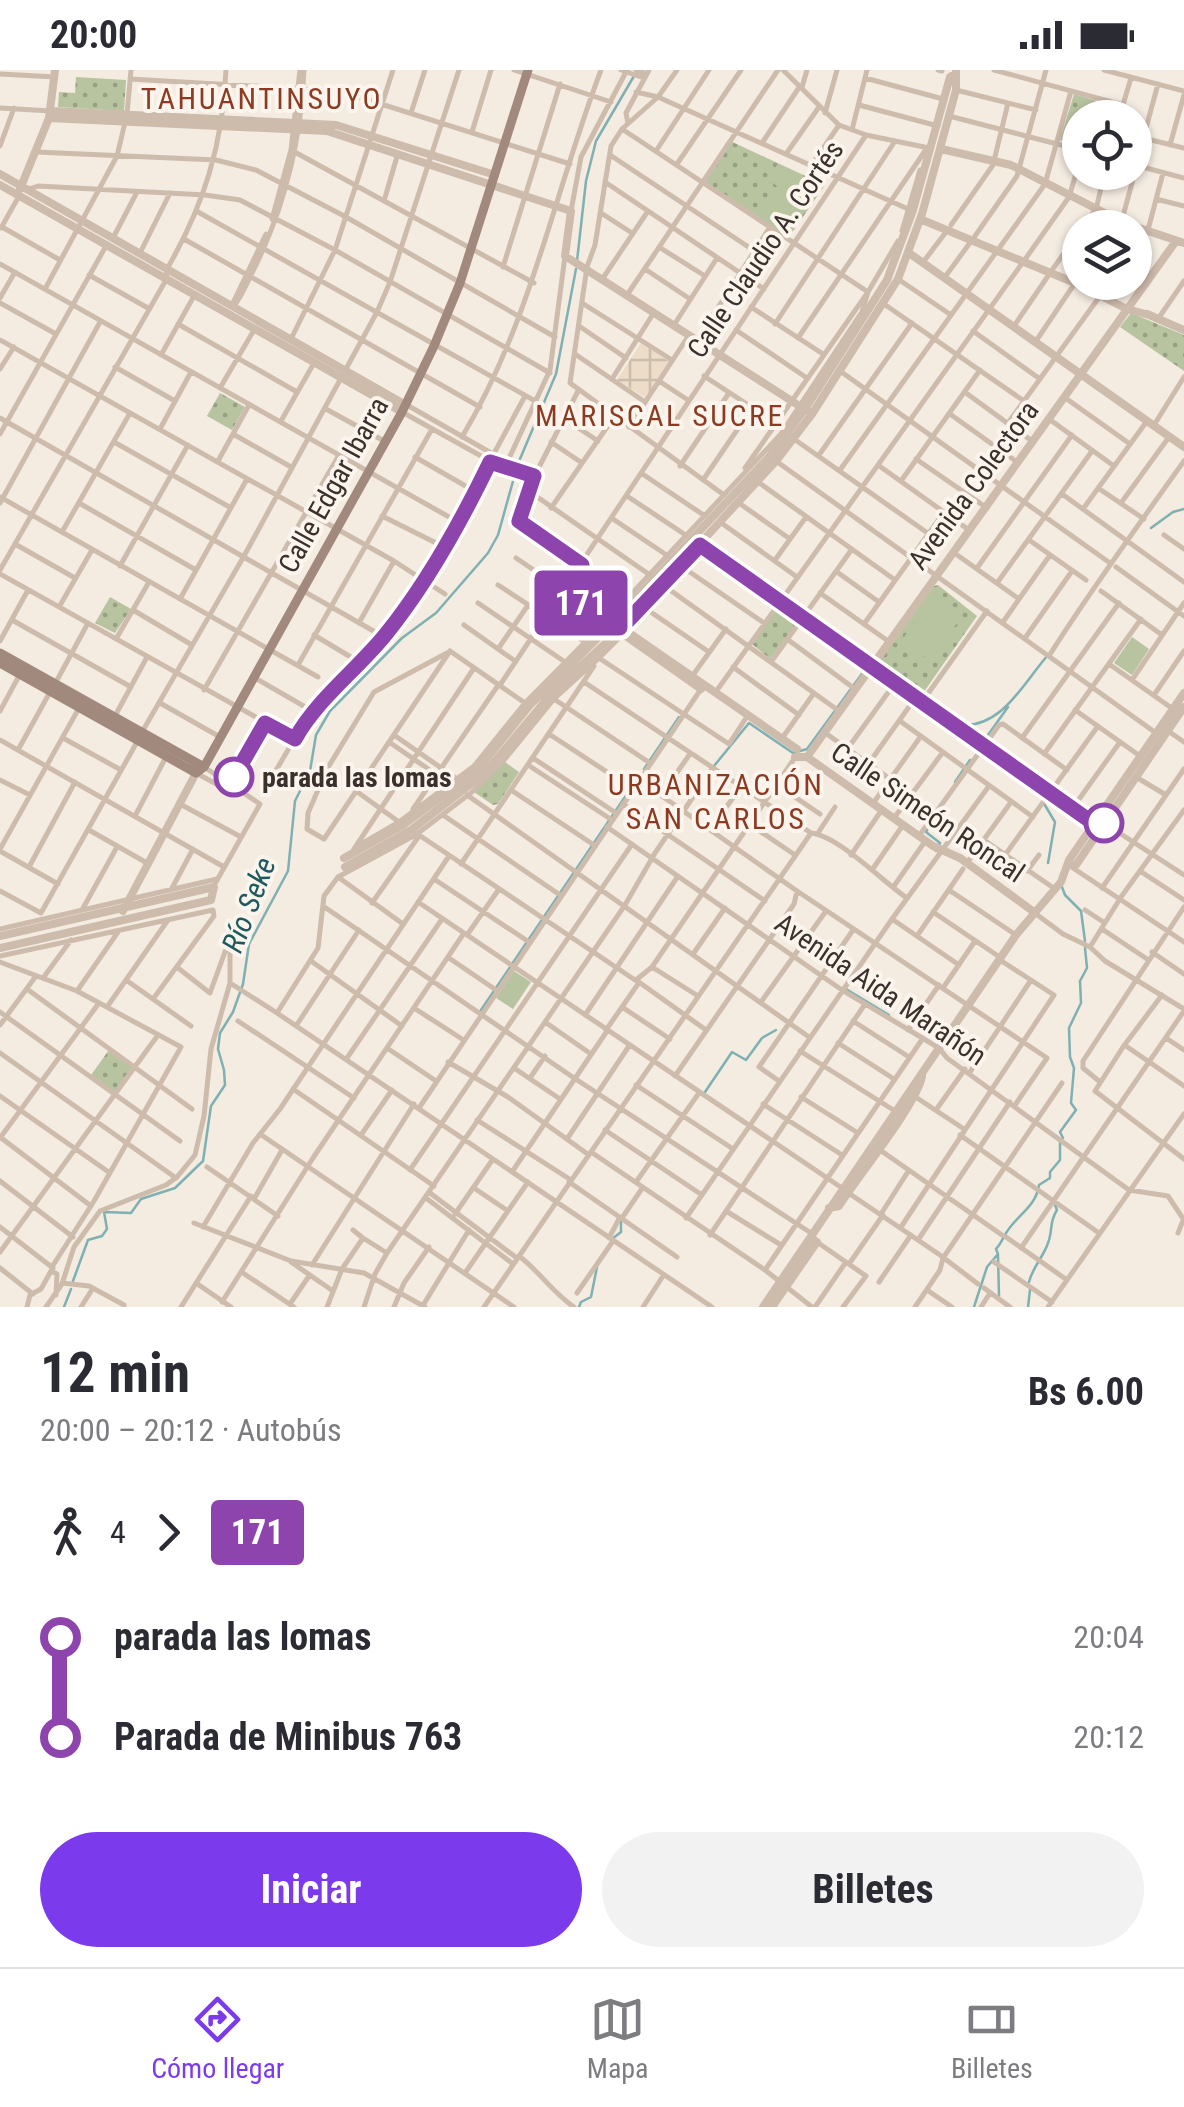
<!DOCTYPE html>
<html lang="es">
<head>
<meta charset="utf-8">
<style>
	body { margin:0; font-family:"Roboto Condensed",sans-serif; background:#f2f2f3; color:#2b2b33; height:100vh; display:flex; flex-direction:column; font-size:38px; white-space:nowrap }
	* { box-sizing:border-box; margin:0 }
	p { font-size:32px; color:#7c7c81 }
	.icon { flex:none; width:55px; height:55px; fill:none; stroke:currentColor; stroke-width:2; stroke-linecap:round; stroke-linejoin:round }
	.map { position:relative; height:1237px; overflow:hidden }
	.side { display:flex; flex-direction:column; background:#fff; flex:1 }
	.side>* { flex:none }
	.badge { padding:0 20px; border-radius:8px; font-size:35px; line-height:65px }
	.fabs { position:absolute; left:1062px; top:30px; display:grid; gap:20px }
	.fabs a { display:grid; place-items:center; width:90px; height:90px; border-radius:50%; background:#fff; box-shadow:0 2px 8px #0004; font-size:50px }
	.map>.badge { position:absolute; translate:-50% -50%; box-shadow:0 0 0 5px #fff }
	.legs { display:flex; align-items:center; gap:15px; height:110px; padding:0 40px; font-size:32px }
	.legs p { margin-inline-start:auto }
	.overview { display:flex; align-items:center; justify-content:space-between; height:170px; padding:0 40px }
	h1 { font-size:55px; font-weight:700; line-height:75px }
	.cta { display:flex; gap:20px; margin-top:auto; padding:20px 40px }
	.cta a { flex:1; height:115px; border-radius:60px; background:#7c3aed; color:#fff; font-size:40px; font-weight:700; line-height:115px; text-align:center }
	.cta a+a { background:#f2f2f3; color:#2b2b33 }
	ul { padding:0 40px; list-style:none }
	li { display:flex; align-items:center; gap:35px; height:100px; font-size:38px }
	li i { display:grid; place-items:center; width:15px; height:100%; margin:0 12px; background:currentColor }
	li i::after { content:''; width:25px; height:25px; margin:-12px; border:8px solid; border-radius:50%; background:#fff }
	li p { margin-inline-start:auto }
	li:first-child i { background:linear-gradient(#0000 50%,currentColor 0) }
	li:last-child i { background:linear-gradient(currentColor 50%,#0000 0) }
	.status { display:flex; justify-content:space-between; align-items:center; height:70px; padding:0 50px; background:#fff; direction:ltr }
	.status svg { height:28px; fill:currentColor }
	.tab-bar { display:flex; justify-content:space-around; align-items:center; height:140px; border-top:2px solid #e1e1e2; background:#fff; font-size:28px; color:#7c7c81 }
	.tab-bar a { display:grid; justify-items:center; gap:5px }
	.tab-bar .on { color:#7c3aed }
	.map>svg:first-child { display:block }
</style>
</head>
<body>
<div class="status"><b>20:00</b><svg viewBox="0 0 49 12"><path d="M0 12V9h3v3zM5 12V6h3v6zM10 12V3h3v9zM15 12V0h3v12zM26 1h20v11H26zM47 4h2v5h-2z"/></svg></div>
<div class="map">
<svg width="1184" height="1237" viewBox="0 0 1184 1237">
	<defs>
		<pattern id="park-dots" width="8" height="8" patternUnits="userSpaceOnUse" patternTransform="scale(2.5)"><rect width="8" height="8" fill="#b8c4a0"/><path d="M2 2h.1M6 6h.1" fill="none" stroke="#97a083" stroke-width="1.8" stroke-linecap="round"/></pattern>
		<pattern id="plaza-grid" width="8" height="8" patternUnits="userSpaceOnUse" patternTransform="scale(2.5)"><rect width="8" height="8" fill="#ecdcc8"/><path d="M0 4h8M4 0v8" fill="none" stroke="#cbbdac"/></pattern>
	</defs>
	<rect width="100%" height="100%" fill="#f4ebe1"/>
	<path fill="url(#park-dots)" d="M76,7L126,10L124,41L58,37L59,22L75,23Z
		M1074,24L1120,38L1117,47L1080,48V77L1060,70Z
		M728,70L825,115L787,170L700,113Z
		M1131,243L1184,265V301L1120,257Z
		M220,323L245,337L232,360L207,346Z
		M938,515L977,546L921,626L878,593L934,516Z
		M110,527L131,539L115,563L95,553Z
		M780,535L800,549L770,589L752,574Z
		M505,692L519,702L498,734L493,735L474,722Z
		M109,980L132,997L115,1022L91,1005Z"/>
	<path fill="#b8c4a0" d="M777,95L818,120L788,168L756,148L777,116L768,109Z
		M933,526L962,546L930,591L902,570Z
		M1132,567L1149,579L1132,605L1114,593Z
		M514,901L531,912L513,939L496,928Z"/>
	<path fill="url(#plaza-grid)" d="M641,273L670,292L646,328L617,310Z"/>
	<g fill="none" stroke-linecap="round" stroke-linejoin="round">
		<path stroke="#7fb0b2" stroke-width="2.5" d="M577,191L586,111L596,71L634,6
			M517,396L556,304L576,199
			M1151,458L1173,442L1184,439
			M890,607L917,625
			M959,655C1002,659 1024,612 1048,585
			M983,672L1008,637
			M987,682L1046,725
			M714,696L749,653L793,683L807,679L864,601
			M644,699L679,647
			M955,712L970,690
			M1043,732L1055,752L1048,793
			M931,753L926,762L940,773L936,781
			M1062,817L1065,825L1081,841L1085,871
			M846,919L889,945
			M479,943L631,718
			M703,1025L732,982L746,990L762,968L776,960
			M1063,1068L1060,1062L1076,1040L1071,1033L1074,998L1070,987L1069,958L1081,933L1080,911L1087,898L1085,878
			M612,1169L621,1162V1151
			M998,1185L999,1226
			M73,1211L88,1170L102,1166L107,1159L104,1142L131,1143L141,1129L175,1118L203,1091L211,1036L225,1015L224,1000L218,979L220,963L233,942L243,914L249,874L288,801L295,731L310,701L316,665L330,641L402,568L436,543L488,483L498,465L515,404
			M1029,1212C1033,1196 1043,1188 1048,1173C1053,1160 1049,1152 1057,1140L1055,1135
			M64,1237L71,1219
			M579,1237L581,1232L591,1227L597,1197
			M974,1237L987,1197L998,1184L996,1179C1000,1175 1002,1170 1005,1165C1014,1147 1036,1138 1039,1115L1050,1108V1102L1060,1090V1071
			M1028,1237L1030,1220"/>
		<path stroke="#cdbbac" stroke-width="5" d="M514,0L611,32
			M621,0L644,8
			M636,0L647,4
			M677,0L658,27L622,59L611,76L595,175L587,197L570,313L724,425
			M783,0L839,55L866,65L929,78
			M938,0L942,1
			M994,0L1123,35
			M1104,0L1184,21
			M0,4L55,7
			M865,8L943,29
			M130,9L340,21L570,94
			M802,17L807,0
			M956,20L1036,40
			M636,22L658,27L908,139
			M859,35L938,56
			M0,38L51,41
			M411,43L425,0
			M825,43L837,0
			M949,46L1080,80
			M1119,48L1131,8
			M628,53L626,43L649,0
			M852,60L867,0
			M472,62L491,0
			M1135,66L1184,78
			M1143,69L1158,14
			M762,73L800,16
			M1170,75L1184,25
			M0,76L14,38
			M291,80L534,213
			M656,81L709,0
			M36,82L216,90L256,100L346,147L555,267
			M786,84L819,37
			M610,85L753,180
			M677,94L741,0
			M1135,95L1184,108
			M811,96L839,55
			M605,112L764,219
			M29,119L38,116L205,125L240,130L335,180L550,303
			M1156,129L1184,136
			M384,131L398,83
			M571,141L581,87L627,0
			M198,142L537,332
			M601,143L632,163
			M272,149L291,80L300,0
			M951,155L993,95L1008,33
			M2,157L60,190
			M1,158L19,126
			M1082,158L1096,139L1105,102
			M1116,158L1123,146L1135,102
			M902,161L920,100
			M975,166L1017,106L1046,0
			M113,168L137,122
			M184,169L480,337
			M1135,176L1149,156L1163,103
			M659,177L705,206
			M1000,177L1045,114L1071,21
			M140,183L170,123
			M1026,188L1069,127L1080,90
			M924,191L946,162
			M0,194L458,452
			M503,197L560,14
			M645,199L690,229
			M1052,200L1080,161
			M89,205L148,238
			M945,207L972,170
			M603,208L648,141
			M898,209L951,245
			M45,219L117,86L127,44L131,0
			M1102,222L1109,212
			M627,225L778,0
			M0,228L15,202
			M0,233L56,264
			M582,233L672,290
			M884,234L1024,331
			M232,235L266,164
			M233,237C241,228 246,215 252,203C284,140 301,71 304,0
			M751,237L823,284
			M1158,249L1184,211
			M178,254L297,322
			M775,254L895,71
			M674,255L717,188
			M579,256L626,288
			M1014,256L1050,203
			M736,260L807,308
			M973,261L1040,309
			M798,268L927,78
			M291,269L335,180L393,0
			M0,270L394,491L445,524
			M697,270L770,157
			M1036,271L1075,213
			M575,284L645,332
			M161,285L194,226
			M115,297L175,331
			M0,299L14,277
			M840,301L1110,493
			M704,306L776,353
			M612,309L653,244
			M659,311L688,330
			M220,318L254,260
			M578,321L534,407L533,424L650,505
			M966,323L1032,371
			M1064,327L1130,374
			M407,335L507,392L536,402
			M326,339L384,371
			M402,342L490,391L534,407
			M950,344L1017,392
			M0,348L384,567
			M565,349L598,371
			M1049,349L1114,396
			M281,351L314,293
			M1008,353L1100,226
			M1154,355L1184,307
			M629,357L689,265
			M160,359L191,302
			M0,364L106,176
			M233,364L291,397
			M462,367C531,252 554,123 601,0
			M794,369L929,464
			M114,372L231,438
			M551,372L582,393
			M819,385L912,253
			M415,387L476,422
			M916,389L987,438
			M218,391L249,335
			M776,391L1156,663
			M878,395L969,460
			M680,396L729,323
			M505,397L550,300L565,186
			M745,398L868,222L898,171
			M840,400L997,181
			M641,403L705,446
			M703,410L752,338
			M901,411L980,300
			M758,412L895,510
			M1098,418L1144,449
			M530,419L519,451L629,527
			M1062,424L1184,512
			M627,426L687,466
			M0,427L318,607
			M0,433L100,252
			M79,433L196,500
			M739,433L790,469
			M1121,433L1169,367
			M551,438L614,347
			M1083,439L1147,351
			M382,446L444,477
			M613,449L668,486
			M720,452L797,507
			M62,462L130,343
			M1164,465L1184,479
			M1029,470L1086,510
			M15,474L75,508
			M700,475L1093,753
			M953,482L1019,529
			M516,488L609,551
			M775,490L806,447
			M120,496L188,375
			M681,496L764,553
			M1116,497L1184,546
			M977,498L1072,365
			M0,500L166,210L167,199C204,135 223,74 226,0
			M837,502L879,532
			M0,504L295,669
			M997,513L1092,381
			M498,515L585,572
			M663,515L839,641
			M1101,521L1162,565
			M820,523L888,571
			M180,529L247,409
			M478,533L565,592
			M642,536L709,582
			M59,537L92,480
			M133,540L192,575
			M12,550L131,617
			M360,551L394,491
			M1003,552L1050,485
			M864,554L944,442
			M464,555L515,591
			M314,565L359,592
			M1025,568L1072,501
			M116,569L149,512
			M787,569L855,619
			M0,571L28,520
			M498,579L528,535
			M450,581L525,633
			M1049,586C1091,519 1138,456 1184,391
			M600,587L623,564
			M771,592L852,479
			M1109,594L1173,639
			M298,595L432,359
			M733,597L799,645
			M693,605L726,559
			M255,608L314,642
			M1132,610L1184,533
			M56,612L88,553
			M584,612L811,763C839,766 883,812 907,828
			M500,615L866,65
			M204,620L339,385
			M715,623L1023,192
			M1154,625L1184,581
			M554,629L650,693
			M922,632L987,541
			M160,633L220,667
			M1075,640L1140,686
			M0,641L20,604
			M115,646L147,587
			M900,651L1033,747
			M1168,661L1184,672
			M142,662L244,486L377,242L390,212L459,0
			M824,662L890,709
			M549,664L633,719
			M394,665L457,709
			M783,667L814,623
			M63,668L121,700
			M1022,668L1119,533
			M0,670L224,797
			M389,672L450,714
			M848,678L895,613
			M18,680L50,622
			M1044,684L1141,549
			M533,688L616,743
			M869,693L916,627
			M528,695L612,750
			M204,697L260,734L216,812
			M196,703L233,723L237,715
			M324,704L374,622L447,583
			M1136,707L1166,725
			M0,710L30,725
			M639,710L797,821L1047,988L1015,1035
			M231,712L265,654
			M268,714L302,656L384,567L425,511L525,326
			M777,715L820,744
			M318,720L308,743L307,759L324,769L450,581
			M511,720L594,775
			M356,721L399,752
			M467,725L809,967
			M661,725L690,684
			M874,732L921,666
			M180,734L241,767
			M623,734L765,831
			M413,739L499,614
			M1072,739L1120,672
			M443,745L560,825
			M135,746L166,687
			M894,748L943,682
			M748,753L795,785
			M1104,753L1184,805
			M607,757L842,920L939,978L947,988L1129,1120
			M710,759L741,717
			M89,760L147,793
			M416,763L635,910
			M818,763L835,737
			M919,766L999,655L1003,654L1067,700
			M984,770L1055,819
			M363,773L399,752L474,696L525,633L607,550L781,364L862,242L868,222L622,59
			M0,779L79,638
			M354,779L474,598
			M0,781L58,814
			M851,785L881,741
			M1005,785L1098,656
			M967,793L1011,732
			M461,794L594,596
			M1070,796L1184,872
			M29,797L75,712
			M872,800L903,755
			M1027,801L1039,785
			M1140,801L1184,830
			M338,807L403,854
			M434,809L529,872
			M894,816L926,770
			M1102,818L1184,699
			M171,820L193,779
			M949,820L1016,865
			M0,821L41,843
			M418,832L842,1118
			M372,833L419,766
			M323,836L574,1008L811,1163L817,1172L866,1206L843,1237
			M82,840L117,777
			M1085,840L1105,853
			M933,842L1001,888
			M41,843L137,672
			M1036,844L1063,864L1090,877L1105,891L1184,939
			M892,849L959,895
			M0,859L217,809
			M1102,859L1147,889
			M467,865L499,819
			M917,866L963,799
			M1090,877L1121,827L1184,740
			M1152,882L1184,904
			M693,884L725,838
			M0,886L213,840L214,846L153,929
			M449,888L496,920
			M311,891L402,956
			M0,892L77,921L181,977L94,1131L52,1197
			M652,897L698,926
			M178,898L210,923L229,871
			M43,908L71,870
			M126,910L191,956
			M230,913L277,943L318,878L324,826L338,807L417,764L472,722L500,695L554,629L599,588L729,674L748,645
			M943,918L975,871
			M27,919L192,1039
			M77,921L118,862
			M1162,925L1123,977L1095,1021L1184,1089
			M761,932L826,841
			M107,937L168,850
			M622,937L670,969
			M414,938L462,969
			M0,942L180,1071
			M277,943L712,1237
			M585,945L678,806
			M238,951L354,1028
			M853,951L909,987
			M545,952L591,984
			M0,955L36,906
			M296,956L359,860
			M606,960L638,914
			M706,960L636,910L652,897L794,689
			M908,960L939,915
			M1166,968L1184,980
			M838,973L894,1009
			M1126,976L1184,1016
			M387,978L436,1011
			M800,981L895,1041
			M0,983L176,1108
			M347,988L442,849
			M448,992L508,1027L589,1085
			M514,998L560,1029
			M970,1002L1031,910
			M675,1006L794,834L797,821
			M530,1008L545,986
			M779,1011L759,997L853,860
			M1099,1011L1083,998V991L1184,837
			M636,1015L733,1079
			M293,1019L434,1116
			M0,1026L110,1103
			M914,1026L964,1059
			M801,1027L858,1063
			M763,1034L842,1085
			M419,1038L701,619
			M936,1040L965,999
			M477,1050L571,1110
			M605,1060L702,1125
			M260,1064L514,1237
			M361,1065L392,1020
			M960,1065L1099,1163
			M0,1067L91,1136
			M0,1068L99,933
			M567,1069L629,976
			M880,1080L1002,1165
			M591,1082L765,1200L812,1237
			M207,1097L278,1146
			M410,1100L632,774
			M512,1102L607,961
			M0,1111L73,1167
			M569,1112L677,1187
			M636,1112L699,1023
			M474,1118L508,1141
			M1129,1120L1168,1126L1184,1150
			M847,1122L940,1185L978,1214
			M430,1123L517,1188
			M426,1128L513,1194
			M254,1129L282,1080
			M726,1141L781,1175
			M455,1144L493,1089
			M881,1144L909,1100
			M622,1148L643,1117
			M686,1148L892,849L989,716
			M194,1153L291,1191L364,1203L425,1237
			M0,1157L53,1198
			M203,1157L253,1073L280,1039L449,786
			M901,1157L1054,925L1000,890
			M353,1160L363,1168
			M1178,1163L1184,1148
			M710,1165L865,934
			M1006,1167L1067,1210
			M609,1168L620,1147
			M918,1170L1010,1032
			M1021,1178L1184,941
			M0,1182L158,965
			M519,1186C540,1202 553,1223 574,1237
			M291,1192L333,1221
			M994,1192L1052,1232
			M849,1194L883,1145
			M312,1195L414,1034
			M0,1198L33,1224
			M765,1200L923,968
			M243,1203L294,1237
			M465,1203L528,1112
			M879,1212L911,1165
			M62,1213L89,1216L124,1235
			M196,1213L231,1237
			M984,1218L1010,1237
			M927,1220L952,1237
			M577,1223L613,1171
			M222,1232L313,1088L464,863
			M290,1234L309,1206
			M27,1237L30,1225L41,1219L51,1201L57,1204L56,1225
			M46,1237L62,1214L74,1177L100,1141L166,1115L177,1107L195,1085L204,1046L211,979L230,913V869
			M81,1237L93,1218
			M181,1237L251,1126
			M327,1237L342,1199L363,1168L387,1183
			M364,1237L375,1204L387,1183L625,835L655,783L712,699
			M394,1237L404,1213L429,1177
			M422,1237L469,1160
			M484,1237L811,763
			M643,1237L663,1206
			M815,1237L846,1192
			M915,1237L940,1200L943,1188L1062,1013
			M981,1237L990,1223
			M1048,1237L1184,1044"/>
		<path stroke="#cdbbac" stroke-width="8" d="M51,41L336,55L495,105
			M49,48L327,61L571,141L565,186L809,342
			M941,79L1011,95L1124,153L1184,173
			M0,104L404,334
			M0,115L402,342
			M20,119L49,48L55,0
			M920,149L1075,213L1127,239L1149,245
			M909,183L1184,377
			M1147,244L1184,260
			M622,558L797,679
			M620,559L623,564L701,619L704,615
			M795,687H807L933,776L960,788L1034,842
			M807,687L1176,171
			M344,788L403,755L478,699L530,635L612,554L770,386L805,339L887,210L913,140L950,7L955,4
			M1068,794L1076,795L1184,637
			M345,797L411,760L485,703L552,623L622,558L776,391L812,344L898,209L922,144L956,20V0
			M123,841L196,703
			M0,866L214,817L211,830L0,878
			M829,1138L839,1136C857,1107 918,1033 922,1006
			M763,1237L1016,865L1061,812L1069,790L1184,623
			M772,1237L817,1172"/>
		<path stroke="#a18a7d" stroke-width="9" d="M0,583L204,697
			M0,593L196,703L204,697L402,342L434,276L460,213L528,0"/>
	</g>
	<g fill="none" stroke-linecap="round" stroke-linejoin="round">
		<defs>
			<path id="line-1" d="M234,707L265,653L295,669C318,628 357,600 386,564C428,512 461,452 490,392L534,406L519,451L582,495L563,520L620,559L700,475L1100,758L1104,753"/>
		</defs>
		<use href="#line-1" stroke="#fff" stroke-width="22"/>
		<use href="#line-1" stroke="#8e44ad" stroke-width="15"/>
	</g>
	<g fill="#fff" stroke="#8e44ad" stroke-width="5">
		<circle cx="234" cy="707" r="18"/>
		<circle cx="1104" cy="753" r="18"/>
	</g>
	<g text-anchor="middle" stroke-width="8" stroke-linejoin="round" paint-order="stroke">
		<g font-size="28" fill="#3b302b" stroke="#fbf5ee">
			<text transform="translate(765 179) rotate(-56)" y="10">Calle Claudio A. Cortés</text>
			<text transform="translate(333 415) rotate(-61)" y="10">Calle Edgar Ibarra</text>
			<text transform="translate(973 415) rotate(-54)" y="10">Avenida Colectora</text>
			<text transform="translate(928 742) rotate(34)" y="10">Calle Simeón Roncal</text>
			<text transform="translate(881 919) rotate(34)" y="10">Avenida Aida Marañón</text>
		</g>
		<g font-size="28" font-weight="bold" fill="#3b302b" stroke="#fbf5ee" text-anchor="start">
			<text x="262" y="717">parada las lomas</text>
		</g>
		<g font-size="30" letter-spacing="2.5" fill="#8c3b22" stroke="#fbf5ee">
			<text x="262" y="39">TAHUANTINSUYO</text>
			<text x="660" y="356">MARISCAL SUCRE</text>
			<text x="716" y="725">URBANIZACIÓN<tspan x="716" dy="34">SAN CARLOS</tspan></text>
		</g>
		<g font-size="30" font-style="italic" fill="#1f5a5e" stroke="#fbf5ee">
			<text transform="translate(249 835) rotate(-69)" y="10">Río Seke</text>
		</g>
	</g>
</svg>
<div class="fabs">
<a><svg class="icon" aria-label="locate" viewBox="0 0 24 24"><circle cx="12" cy="12" r="6"/><path d="M12 2v4M12 18v4M2 12h4M18 12h4"/></svg></a>
<a><svg class="icon" aria-label="layers" viewBox="0 0 24 24"><path d="M12 4l9 5-9 5-9-5zM3 14l9 5 9-5"/></svg></a>
</div>
<b class="badge" style="left:581px;top:533px;background:#8e44ad;color:#fff">171</b>
</div>
<section class="side">
<div class="overview"><div><h1>12 min</h1><p>20:00 – 20:12 · Autobús</p></div><b>Bs 6.00</b></div>
<div class="legs"><svg class="icon" aria-label="walk" viewBox="0 0 24 24"><circle cx="13" cy="4" r="2"/><path d="M13 8l-2 6 4 7M11 14l-3 7M7 12l3-4h3l4 4"/></svg>4<svg class="icon" aria-label="forward" viewBox="0 0 24 24"><path d="M9 5l7 7-7 7"/></svg><b class="badge" style="background:#8e44ad;color:#fff">171</b></div>
<ul>
<li><i style="color:#8e44ad"></i><b>parada las lomas</b><p>20:04</p></li>
<li><i style="color:#8e44ad"></i><b>Parada de Minibus 763</b><p>20:12</p></li>
</ul>
<div class="cta"><a>Iniciar</a><a>Billetes</a></div>
</section>
<nav class="tab-bar">
<a class="on"><svg class="icon" aria-label="directions" viewBox="0 0 24 24"><path d="M12 3l9 9-9 9-9-9zM9 14v-3h6M13 9l2 2-2 2"/></svg>Cómo llegar</a>
<a><svg class="icon" aria-label="map" viewBox="0 0 24 24"><path d="M3 6l6-2 6 2 6-2v14l-6 2-6-2-6 2zM9 4v14M15 6v14"/></svg>Mapa</a>
<a><svg class="icon" aria-label="tickets" viewBox="0 0 24 24"><path d="M3 7h18v10H3zM15 7v10"/></svg>Billetes</a>
</nav>
</body>
</html>
